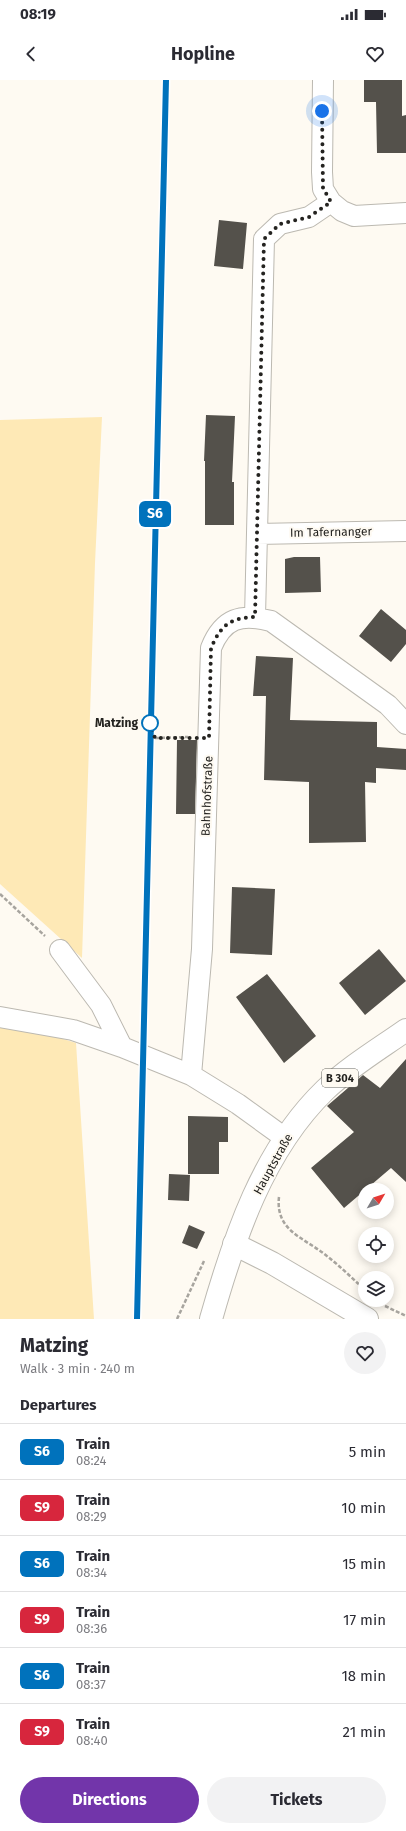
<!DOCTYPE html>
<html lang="en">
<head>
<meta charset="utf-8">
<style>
	body { margin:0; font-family:"Fira Sans",sans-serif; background:#f2f2f3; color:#2b2b33; height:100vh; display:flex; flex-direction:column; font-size:15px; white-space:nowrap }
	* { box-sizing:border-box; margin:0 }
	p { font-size:13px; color:#7c7c81 }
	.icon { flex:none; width:22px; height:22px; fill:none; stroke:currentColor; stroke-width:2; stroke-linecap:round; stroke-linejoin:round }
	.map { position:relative; height:1239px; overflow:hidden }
	.drawer { display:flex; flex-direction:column; background:#fff; flex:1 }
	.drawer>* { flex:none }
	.badge { padding:0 8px; border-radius:6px; font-size:14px; line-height:26px }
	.needle { width:26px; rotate:51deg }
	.tools { position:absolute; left:358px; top:1103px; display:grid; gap:8px }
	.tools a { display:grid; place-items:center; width:36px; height:36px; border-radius:50%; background:#fff; box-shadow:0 2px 10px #0003; font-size:20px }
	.you { position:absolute; width:20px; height:20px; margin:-10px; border:3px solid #fff; border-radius:50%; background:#1a73e8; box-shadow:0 0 0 6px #1a73e833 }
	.map>.badge { position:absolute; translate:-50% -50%; box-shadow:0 0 0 2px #fff }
	h2 { padding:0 20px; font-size:15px; line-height:36px }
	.round { display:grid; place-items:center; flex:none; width:42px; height:42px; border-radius:21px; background:#f2f2f3 }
	.summary { display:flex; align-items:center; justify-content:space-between; height:68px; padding:0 20px }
	h1 { font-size:19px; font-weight:700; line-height:30px }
	.button { display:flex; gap:8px; margin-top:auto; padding:8px 20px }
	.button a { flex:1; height:46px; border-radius:24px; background:#7235aa; color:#fff; font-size:16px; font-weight:700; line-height:46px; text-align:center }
	.button a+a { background:#f2f2f3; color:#2b2b33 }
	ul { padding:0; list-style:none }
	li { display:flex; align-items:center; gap:12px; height:56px; padding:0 20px; border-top:1px solid #e1e1e2 }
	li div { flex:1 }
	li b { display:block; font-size:15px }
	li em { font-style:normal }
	li .badge { min-width:44px; font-weight:700; text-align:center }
	.status { display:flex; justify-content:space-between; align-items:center; height:28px; padding:0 20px; background:#fff; direction:ltr }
	.status svg { height:11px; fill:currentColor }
	header { display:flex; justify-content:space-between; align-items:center; height:52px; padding:0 20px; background:#fff; font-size:18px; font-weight:700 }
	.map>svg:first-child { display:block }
</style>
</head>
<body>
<div class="status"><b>08:19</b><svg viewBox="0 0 49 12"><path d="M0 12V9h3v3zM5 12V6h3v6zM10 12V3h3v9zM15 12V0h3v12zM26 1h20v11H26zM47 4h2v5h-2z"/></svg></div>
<header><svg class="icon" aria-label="back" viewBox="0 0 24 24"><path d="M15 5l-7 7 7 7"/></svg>Hopline<svg class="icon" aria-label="heart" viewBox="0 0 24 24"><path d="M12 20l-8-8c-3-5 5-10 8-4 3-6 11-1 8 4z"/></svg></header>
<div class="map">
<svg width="406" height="1239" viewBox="0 0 406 1239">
	<rect width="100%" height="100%" fill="#fefaf2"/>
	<path fill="#fee9b6" d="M102,337L95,483L82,878L0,804V340Z
		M0,945L31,949L76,963L94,1239H0Z"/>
	<path fill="#54514b" d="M364,0H402V36L406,35V73H377L376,22H364Z
		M219,140L247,143L243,189L214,186Z
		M206,335L235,336L232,402H234V445H205V381H204Z
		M294,477H320L321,512L285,513V479Z
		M381,529L406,550V564L391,582L359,556Z
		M256,576L293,578L290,640L377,642V667L406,669V690L376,688V703L365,702L366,762L309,763V702L264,700L266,616H253Z
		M177,660H197L195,734H176Z
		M232,807L275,809L272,875L230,873Z
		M379,869L406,901L365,935L339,903Z
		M267,894L316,956L284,983L236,917Z
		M406,979V1102L391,1088L344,1128L311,1088L354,1052L327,1026L363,995L380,1008Z
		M188,1036L228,1037V1062H219V1094H188Z
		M169,1094L190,1095L189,1121L168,1120Z
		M189,1145L205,1152L197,1169L182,1163Z"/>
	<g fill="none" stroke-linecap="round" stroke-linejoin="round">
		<defs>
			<path id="street" d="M323,0L322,92L323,109L331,122L342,131L354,136L406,133
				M257,454L406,451
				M255,537L264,159L280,144L309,137L331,122
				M60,870L101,925L122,967
				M0,937L73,950L122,967L191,995L238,1024L285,1058
				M191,995L202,869L211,568C223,538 241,533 271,541L388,625L406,644"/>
			<path id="secondary" d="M234,1164L272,1183L367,1239"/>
			<path id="primary" d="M211,1239C234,1158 263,1070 325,1010C349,987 379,969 406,950"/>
		</defs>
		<use href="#street" stroke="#bcb9b1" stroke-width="22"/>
		<use href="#secondary" stroke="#bcb9b1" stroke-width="24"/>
		<use href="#primary" stroke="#bcb9b1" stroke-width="24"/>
		<path stroke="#a7a49e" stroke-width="2.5" stroke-dasharray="4 2" stroke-linecap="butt" d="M155,658L188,657
			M0,814L45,856
			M279,1117C275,1152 306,1158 328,1177C341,1187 353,1199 365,1210
			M385,1226L406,1236
			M177,1239L204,1181"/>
		<use href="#street" stroke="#fff" stroke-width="20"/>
		<use href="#secondary" stroke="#fff" stroke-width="22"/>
		<use href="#primary" stroke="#fff" stroke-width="22"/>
		<path stroke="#95928d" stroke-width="3" stroke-dasharray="8 4" stroke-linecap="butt" d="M137,1239L166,0"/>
	</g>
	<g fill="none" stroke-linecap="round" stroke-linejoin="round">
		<defs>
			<path id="line" d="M137,1239L166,0"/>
		</defs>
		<use href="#line" stroke="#fff" stroke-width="9"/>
		<use href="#line" stroke="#0072bc" stroke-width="6"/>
		<path stroke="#242320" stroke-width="4" stroke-dasharray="0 7.2" d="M150,643L155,658H209L211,568C221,545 230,538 255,537L264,159L280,144L309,137L331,122L323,108L322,31"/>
	</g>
	<circle fill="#fff" stroke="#0072bc" stroke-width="2" cx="150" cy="643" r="8"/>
	<g text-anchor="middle" stroke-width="4" stroke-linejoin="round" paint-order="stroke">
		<rect fill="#fefaf2" stroke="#65645f" stroke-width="1" x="322" y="989" width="36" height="18" rx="3"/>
		<g font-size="11" font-weight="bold" fill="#242320">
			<text x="340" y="1002">B 304</text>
		</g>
		<g font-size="12" fill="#242320" stroke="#fefaf2">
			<text transform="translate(331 452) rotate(-1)" y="4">Im Tafernanger</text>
			<text transform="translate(207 716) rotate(-88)" y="4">Bahnhofstraße</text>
			<text transform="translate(273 1084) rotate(-61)" y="4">Hauptstraße</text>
		</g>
		<g font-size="12" font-weight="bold" fill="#242320" stroke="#fefaf2" text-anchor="end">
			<text x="138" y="647">Matzing</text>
		</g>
	</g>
</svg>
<div class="tools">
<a><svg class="needle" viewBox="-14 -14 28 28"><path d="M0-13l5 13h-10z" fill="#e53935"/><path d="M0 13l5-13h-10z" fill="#7c7c81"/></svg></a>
<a><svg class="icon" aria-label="locate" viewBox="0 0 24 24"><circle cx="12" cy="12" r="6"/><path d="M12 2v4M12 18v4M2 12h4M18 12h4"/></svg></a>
<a><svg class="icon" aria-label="layers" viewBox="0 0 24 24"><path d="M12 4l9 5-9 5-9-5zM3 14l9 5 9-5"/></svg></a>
</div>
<div class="you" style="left:322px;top:31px"></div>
<b class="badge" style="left:155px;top:434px;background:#0072bc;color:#fff">S6</b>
</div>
<section class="drawer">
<div class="summary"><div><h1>Matzing</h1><p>Walk · 3 min · 240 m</p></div><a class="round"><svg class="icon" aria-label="heart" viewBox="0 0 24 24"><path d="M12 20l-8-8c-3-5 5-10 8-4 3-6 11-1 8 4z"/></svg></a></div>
<h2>Departures</h2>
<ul>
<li><span class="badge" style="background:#0072bc;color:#fff">S6</span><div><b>Train</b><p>08:24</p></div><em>5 min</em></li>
<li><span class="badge" style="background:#d7263d;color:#fff">S9</span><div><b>Train</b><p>08:29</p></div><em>10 min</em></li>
<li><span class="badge" style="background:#0072bc;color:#fff">S6</span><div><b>Train</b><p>08:34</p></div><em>15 min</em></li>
<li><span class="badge" style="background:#d7263d;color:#fff">S9</span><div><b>Train</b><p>08:36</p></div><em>17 min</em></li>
<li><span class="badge" style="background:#0072bc;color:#fff">S6</span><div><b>Train</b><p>08:37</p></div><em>18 min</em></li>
<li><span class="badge" style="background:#d7263d;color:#fff">S9</span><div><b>Train</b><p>08:40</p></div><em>21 min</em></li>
</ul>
<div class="button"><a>Directions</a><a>Tickets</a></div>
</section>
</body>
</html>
